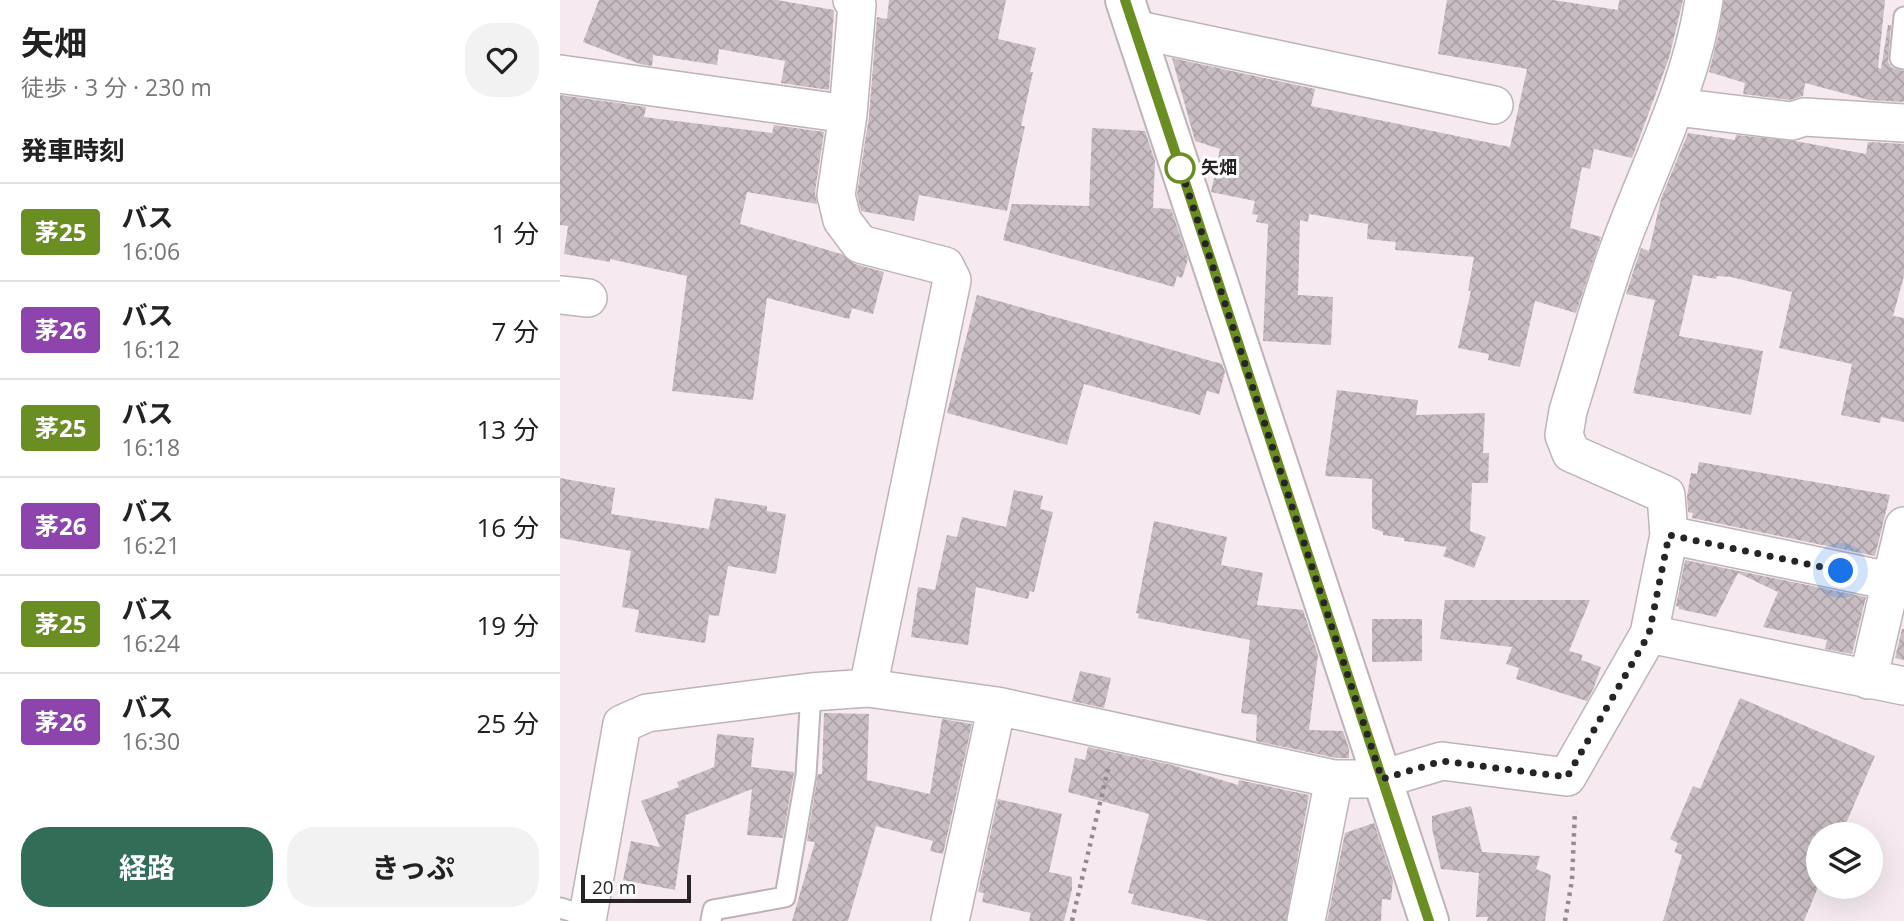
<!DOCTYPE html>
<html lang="ja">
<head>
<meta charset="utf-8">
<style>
	body { margin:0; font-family:"Open Sans","Noto Sans JP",sans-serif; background:#f2f2f2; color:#222; height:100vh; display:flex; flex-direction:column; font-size:26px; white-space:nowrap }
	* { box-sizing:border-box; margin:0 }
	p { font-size:23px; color:#767676 }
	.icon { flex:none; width:38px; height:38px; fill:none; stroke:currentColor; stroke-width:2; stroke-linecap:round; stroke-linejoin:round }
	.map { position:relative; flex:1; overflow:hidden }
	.sheet { display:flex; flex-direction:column; background:#fff; width:560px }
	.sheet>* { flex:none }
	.badge { padding:0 14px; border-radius:5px; font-size:24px; line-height:46px }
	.controls { position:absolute; left:1246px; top:822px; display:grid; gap:14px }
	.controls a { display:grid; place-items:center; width:77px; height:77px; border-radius:50%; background:#fff; box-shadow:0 7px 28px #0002; font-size:35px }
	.scale { position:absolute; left:21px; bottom:18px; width:110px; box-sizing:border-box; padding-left:7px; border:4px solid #282426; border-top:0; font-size:19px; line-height:24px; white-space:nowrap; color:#282426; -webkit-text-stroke:5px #fff; paint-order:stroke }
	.you { position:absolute; width:35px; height:35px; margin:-18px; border:5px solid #fff; border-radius:50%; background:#1a73e8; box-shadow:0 0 0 10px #1a73e833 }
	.map>.badge { position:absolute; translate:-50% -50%; box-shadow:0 0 0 4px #fff }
	h2 { padding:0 21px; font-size:26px; line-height:63px }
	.round { display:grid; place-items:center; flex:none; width:74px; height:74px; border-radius:28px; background:#f2f2f2 }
	.head { display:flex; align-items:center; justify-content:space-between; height:119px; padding:0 21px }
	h1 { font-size:33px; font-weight:700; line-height:52px }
	.action { display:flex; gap:14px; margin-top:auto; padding:14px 21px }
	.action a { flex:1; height:80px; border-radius:28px; background:#326d58; color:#fff; font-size:28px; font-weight:700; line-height:80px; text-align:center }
	.action a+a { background:#f2f2f2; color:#222 }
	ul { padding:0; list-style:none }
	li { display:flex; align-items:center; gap:21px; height:98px; padding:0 21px; border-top:2px solid #e0e0e0 }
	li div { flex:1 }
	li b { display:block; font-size:26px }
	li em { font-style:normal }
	li .badge { min-width:77px; font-weight:700; text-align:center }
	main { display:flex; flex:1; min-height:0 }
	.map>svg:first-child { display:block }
</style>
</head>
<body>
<main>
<section class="sheet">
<div class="head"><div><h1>矢畑</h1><p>徒歩 · 3 分 · 230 m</p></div><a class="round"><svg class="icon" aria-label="heart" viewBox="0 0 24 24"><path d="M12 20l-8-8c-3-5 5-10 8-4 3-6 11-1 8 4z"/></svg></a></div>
<h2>発車時刻</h2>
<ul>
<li><span class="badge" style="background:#6b8e23;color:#fff">茅25</span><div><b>バス</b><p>16:06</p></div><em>1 分</em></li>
<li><span class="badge" style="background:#8e44ad;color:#fff">茅26</span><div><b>バス</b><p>16:12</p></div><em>7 分</em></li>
<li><span class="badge" style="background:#6b8e23;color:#fff">茅25</span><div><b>バス</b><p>16:18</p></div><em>13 分</em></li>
<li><span class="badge" style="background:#8e44ad;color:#fff">茅26</span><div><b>バス</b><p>16:21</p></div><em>16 分</em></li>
<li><span class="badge" style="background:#6b8e23;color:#fff">茅25</span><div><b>バス</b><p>16:24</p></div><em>19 分</em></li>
<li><span class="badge" style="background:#8e44ad;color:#fff">茅26</span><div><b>バス</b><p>16:30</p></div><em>25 分</em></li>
</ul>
<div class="action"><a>経路</a><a>きっぷ</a></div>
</section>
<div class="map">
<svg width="1344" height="921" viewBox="0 0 1344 921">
	<defs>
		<pattern id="building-cross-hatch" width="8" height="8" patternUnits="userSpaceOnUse" patternTransform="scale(1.75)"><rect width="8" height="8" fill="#c8bdc2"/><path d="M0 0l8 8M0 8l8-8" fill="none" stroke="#aca2a7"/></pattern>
	</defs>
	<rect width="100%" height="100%" fill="#f6eaf0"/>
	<path fill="url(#building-cross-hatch)" d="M39,0H217L274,10L269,90L221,83L225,61L159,49L157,65L93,55L92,66L80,64L23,42Z
		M329,0H446L438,39L476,48L470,72H473L461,126H465L447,211L359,195L354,221L301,211L297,194L309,116L317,17L327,19Z
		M887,0H993L1058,10L1059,0H1123L1109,58L1072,158L1034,149L1030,169L1022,167L1010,228L1041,237L1016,313L975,301L960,367L928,360L929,354L898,348L911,291H908L914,257L835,250L836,242L807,239L808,224L749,214L748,222L740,220L738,295L773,297L771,345L703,341L708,224L696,222L698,215L692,214L695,201L651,192L660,149L635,141L612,58L755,89L751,106L950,147L967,69L878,54Z
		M1164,0H1325L1318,68L1321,69L1328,25H1331L1328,62L1332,68L1344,71V102L1309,100L1245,83L1243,96L1230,100L1183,94L1185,83L1149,72L1158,36Z
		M0,95L86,107L84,117L212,133L214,125L264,132L255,192L257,204L187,192L180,224L281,254L295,264L324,272L313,314L292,308L289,319L207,298L193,400L112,391L127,276L50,259V262L4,254L8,226L0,225Z
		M532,128L585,131L595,161L593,208L611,209L628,259L622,278L617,276L614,287L443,240L452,204L529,206Z
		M1128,133L1175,140L1176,135L1235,141L1306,154L1308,142L1344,144V276L1333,316L1344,318V422L1321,417L1320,423L1281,415L1292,364L1219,348L1232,292L1171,277L1157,276L1156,279L1133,275L1119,336L1203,351L1191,415L1073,393L1095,300L1066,294L1081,248L1089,251L1101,199Z
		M417,295L662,364L665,372L659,394L647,391L640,415L524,384L507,445L387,413Z
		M777,390L858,400L856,415L925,413L923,453H929L928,483H912L910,531L926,537L914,568L883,556L887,547L844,541V538L823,535V532L812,528V479L765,476Z
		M1139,462L1330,495L1315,556L1132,518L1133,513L1128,512L1127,496L1131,473L1137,474Z
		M0,478L55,488L51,514L149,529L155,498L207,506V511L226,514L216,574L168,566L159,616L149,615L145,643L75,632L79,610L62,607L71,551L0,538Z
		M454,490L483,496L480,509L493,512L474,592L470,591L468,599L416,587L408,645L351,637L358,587L375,590L387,535L397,537L402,517L446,527Z
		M594,521L667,537L661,565L703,573L697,605L743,610L758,655L749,730L783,731L789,749V758H776L696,741L697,715L681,713L690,640L578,618L579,614L576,613Z
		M1125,560L1306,597L1292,654L1265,649L1267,640L1203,627L1218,592L1178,573L1156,617L1119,609V607L1116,606Z
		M885,600H1030L1009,651L1023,655L1021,660L1041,667L1034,687L1027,701L956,679L959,668L946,664L952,647L880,639Z
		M812,619H862V661L812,662Z
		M1342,629H1344V660L1335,658Z
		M520,671L551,678L544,708L512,701Z
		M1180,698L1315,756L1281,835H1258V887L1244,921H1103L1122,855L1114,852L1118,843L1110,839L1133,786L1140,789Z
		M264,713L309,714L307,780L370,794L382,719L412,724L383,854L370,851L373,841L316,826L288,921H232L255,842L247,841L258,774H262Z
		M157,734L194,738L191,767L234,772L223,838L187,835L192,789L126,815L115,890L63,880L71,841L100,847L81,801L119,787L117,782L154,767Z
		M528,747L612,765L678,785L679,780L749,795L726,921H649L571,904L574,894L568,893L589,814L508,792L515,758L525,760Z
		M438,799L502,814L489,872L512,877V890L504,921H469L471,913L422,902L424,893L418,892Z
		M911,806L922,852L980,856L976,869L991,875L985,921H927L928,917H916L919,873L881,869L872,828V816Z
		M814,823L833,881L831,900L822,899L821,921H767L785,833Z"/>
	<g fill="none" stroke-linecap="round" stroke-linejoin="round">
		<defs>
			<path id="service" d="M1344,17L1340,58L1344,59
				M0,908L28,916
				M151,921L153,910L225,897L246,775L251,692"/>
			<path id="minor" d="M292,0L297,5L288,114L276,195L282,220L300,244L385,266L392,280L308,688
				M574,29L934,105
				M0,74L288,114
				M1116,107L1232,121L1244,117L1344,123
				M0,295L28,298
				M1109,535L1330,581
				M1089,634L1344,686
				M1308,680L1344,526
				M27,921L62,724L87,713L251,692L308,688L437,706L774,779H822L882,761L1007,777L1089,634L1109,535L1106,495L1011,453L1004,435L1008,411C1025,357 1040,301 1059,248C1089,166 1131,87 1144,0
				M390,921L437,706
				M746,921L774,779"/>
			<path id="tertiary" d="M565,0L869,921"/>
		</defs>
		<use href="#service" stroke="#beb3b8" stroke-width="23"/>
		<use href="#minor" stroke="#beb3b8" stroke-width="40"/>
		<use href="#tertiary" stroke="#beb3b8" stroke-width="42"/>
		<path stroke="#938b8f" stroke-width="4.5" stroke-dasharray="3.5 5" stroke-linecap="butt" d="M512,921L548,769
			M1005,921L1012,880L1015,811"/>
		<use href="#service" stroke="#fff" stroke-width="19"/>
		<use href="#minor" stroke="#fff" stroke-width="37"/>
		<use href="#tertiary" stroke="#fff" stroke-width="38"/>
	</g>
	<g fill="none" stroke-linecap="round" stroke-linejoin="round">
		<defs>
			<path id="line" d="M565,0L869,921"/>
		</defs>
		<use href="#line" stroke="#fff" stroke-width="16"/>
		<use href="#line" stroke="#6b8e23" stroke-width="10"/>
		<path stroke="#282426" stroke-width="7" stroke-dasharray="0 12.6" d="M620,168L617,158L822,779L882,761L1007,777L1089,634L1109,535L1281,571"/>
	</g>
	<circle fill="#fff" stroke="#6b8e23" stroke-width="3.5" cx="620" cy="168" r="14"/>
	<g text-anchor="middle" stroke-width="6" stroke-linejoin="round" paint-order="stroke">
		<g font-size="18" font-weight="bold" fill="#282426" stroke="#fff" text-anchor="start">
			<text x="641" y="174">矢畑</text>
		</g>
	</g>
</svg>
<div class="controls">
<a><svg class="icon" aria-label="layers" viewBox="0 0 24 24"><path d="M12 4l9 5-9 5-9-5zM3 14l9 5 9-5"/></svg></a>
</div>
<div class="scale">20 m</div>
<div class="you" style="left:1281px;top:571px"></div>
</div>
</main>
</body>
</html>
